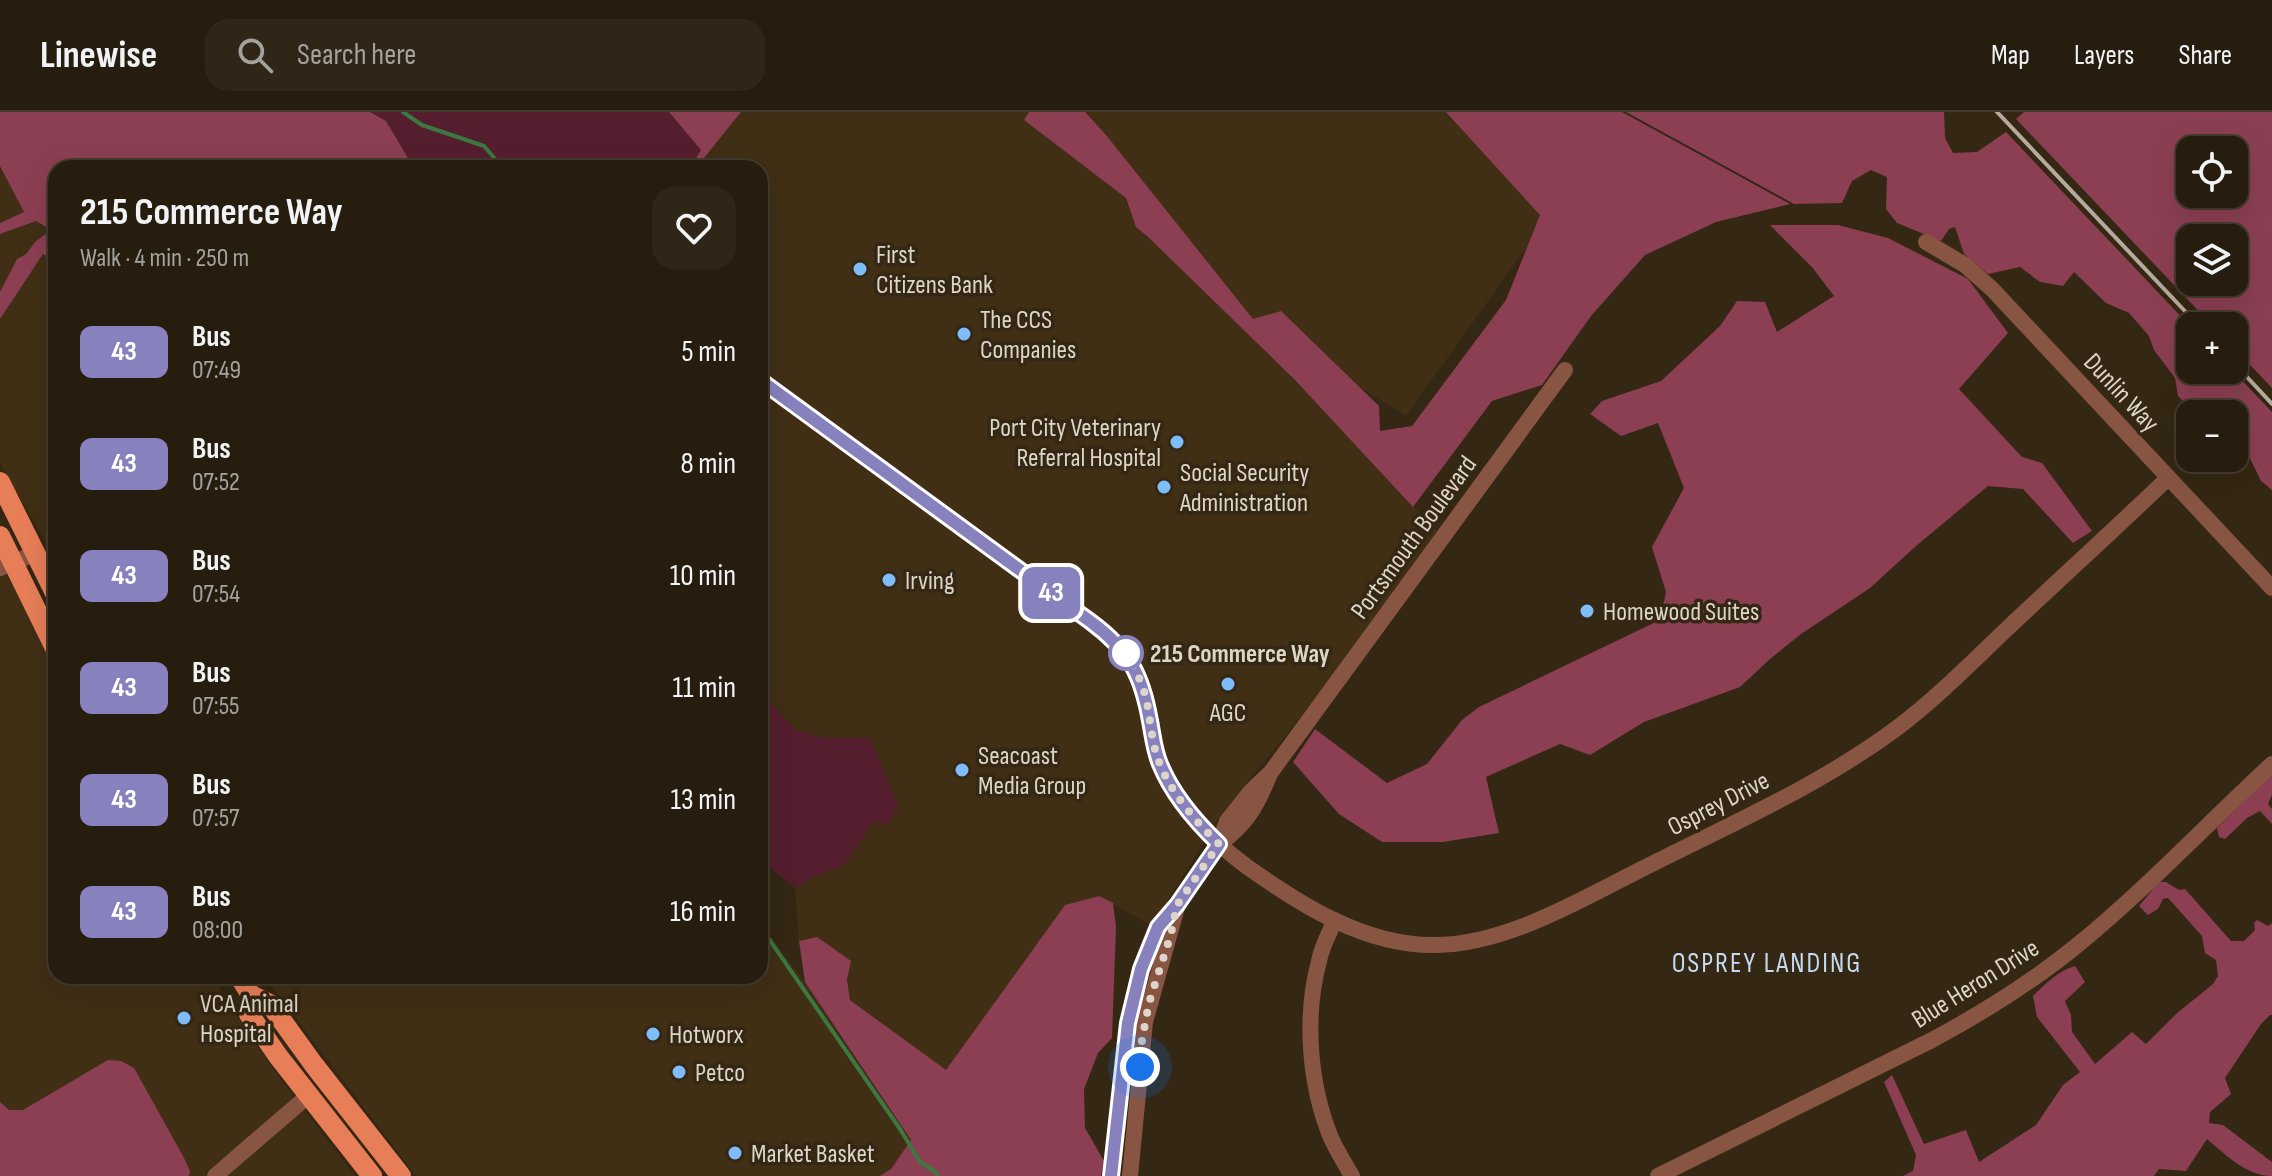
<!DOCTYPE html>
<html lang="en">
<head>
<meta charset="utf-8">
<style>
	body { margin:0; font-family:"Sofia Sans Condensed",sans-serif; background:#2f2617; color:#f1f3f6; height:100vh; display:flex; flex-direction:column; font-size:30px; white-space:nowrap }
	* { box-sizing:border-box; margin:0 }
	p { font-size:26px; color:#a4a29e }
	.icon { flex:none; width:44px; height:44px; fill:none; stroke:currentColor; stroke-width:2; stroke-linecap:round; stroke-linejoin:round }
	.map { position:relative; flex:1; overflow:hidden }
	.drawer { position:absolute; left:48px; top:48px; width:720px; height:824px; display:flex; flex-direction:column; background:#271d0e; border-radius:24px; box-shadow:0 8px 32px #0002,0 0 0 2px #433b2e }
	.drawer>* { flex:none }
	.badge { padding:0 16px; border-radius:12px; font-size:28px; line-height:52px }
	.tools { position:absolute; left:2176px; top:24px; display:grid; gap:16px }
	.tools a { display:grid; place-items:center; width:72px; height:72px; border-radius:16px; background:#271d0e; box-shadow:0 8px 32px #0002,0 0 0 2px #433b2e; font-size:40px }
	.you { position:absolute; width:40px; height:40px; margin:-20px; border:6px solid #fff; border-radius:50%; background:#1a73e8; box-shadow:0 0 0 12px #1a73e833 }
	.map>.badge { position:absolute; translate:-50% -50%; box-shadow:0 0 0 4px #fff }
	.round { display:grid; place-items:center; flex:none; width:84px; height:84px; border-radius:24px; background:#2f2617 }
	.head { display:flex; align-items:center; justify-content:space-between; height:136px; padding:0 32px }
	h1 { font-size:38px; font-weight:700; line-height:60px }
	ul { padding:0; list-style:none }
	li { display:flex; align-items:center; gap:24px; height:112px; padding:0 32px }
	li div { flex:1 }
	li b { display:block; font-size:30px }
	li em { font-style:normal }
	li .badge { min-width:88px; font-weight:700; text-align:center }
	header { display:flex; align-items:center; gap:48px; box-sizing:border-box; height:112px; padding:0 40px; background:#271d0e; border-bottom:2px solid #433b2e }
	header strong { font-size:38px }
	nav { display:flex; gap:44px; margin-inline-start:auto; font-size:28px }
	.search { width:560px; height:72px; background:#2f2617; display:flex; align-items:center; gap:20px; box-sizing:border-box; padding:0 28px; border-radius:24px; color:#a4a29e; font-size:30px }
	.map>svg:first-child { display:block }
</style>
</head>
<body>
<header>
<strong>Linewise</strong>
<div class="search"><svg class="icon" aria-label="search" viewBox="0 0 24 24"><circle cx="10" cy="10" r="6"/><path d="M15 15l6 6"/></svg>Search here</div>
<nav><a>Map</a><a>Layers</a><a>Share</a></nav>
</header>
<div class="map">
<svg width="2272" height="1064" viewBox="0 0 2272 1064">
	<rect width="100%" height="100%" fill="#342713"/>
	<path fill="#402f15" d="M741,0H1029L1024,8L1126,86L1136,115L1147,124L1295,268L1437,419L1313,590L1222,701L1152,814L1099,784L1065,793L946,959L850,887L847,867L817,825L799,829L795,776L820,762L845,753L873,710L870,626H827L795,618L766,586L769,542L760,536V56H696Z
		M1067,0H1623L1406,304L1249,207Z
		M1,53L24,100L0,111V54Z
		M36,108L48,115L47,121L36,129L26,142L17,147L0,180V122Z
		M43,142L56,150V448L0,351V207Z
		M0,453L18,480L56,555V864H211L267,949L355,1064H0Z
		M760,811L805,870L911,1028L891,1057L880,1064H416L264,864H760Z"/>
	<path fill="#551e2e" d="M370,0H669L701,38L690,56H414L386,9Z
		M760,536L769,541L767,586L795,618L827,626H870L899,696L886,713L873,710L845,753L820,762L795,776L760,748Z"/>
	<path fill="#8c3f53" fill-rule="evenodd" d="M0,0H370L386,9L414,56H56V150L43,142L0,207V180L17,147L26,142L36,129L47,121L48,116L36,109L0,122V111L24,100L0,54Z
		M669,0H741L696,56H690L701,38Z
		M1029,0H1085L1106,23L1253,207L1281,199L1379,294L1380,319L1412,314L1506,188L1540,103L1446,0H1622L1790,92L1716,110L1645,143L1591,204L1542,273L1492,289L1413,395L1295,268L1147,124L1136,115L1126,86L1024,8Z
		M1626,0H1944L1945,26L1953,41L1977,40L2006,20L2190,214V258H2232L2272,300V378L2261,369L2248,342L2234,328V302H2196L2178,284L2175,266L2154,238L2149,224L2129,201L2106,191L2074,160L2063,174L2040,170L2020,155L1988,162L1964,142L1955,115L1949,117L1941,129L1897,111L1886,97L1887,65L1871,58L1852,69L1842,91L1794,92Z
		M2024,0H2272V276L2234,236V214H2213L2016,7ZM2234,38V82H2190V38ZM2234,126V170H2190V126Z
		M1770,113H1838L1888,126L1968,167L2008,221L1959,277L2022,345L2042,351L2092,419L2073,431L2023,377L1988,374L1916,434L1870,476L1801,522L1770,547L1740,575L1644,610L1590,643L1560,632L1486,665L1499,721L1443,730H1382L1339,702L1293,650L1315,617L1387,671L1427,652L1462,608L1479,595L1660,508L1666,480L1652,435L1684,376L1658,311L1621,324L1590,302L1602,289L1661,269L1720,214L1737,189L1765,190L1777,220L1834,184L1812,155Z
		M2272,661V683L2268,692L2272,697V712L2260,699L2247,706L2225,727L2219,725L2217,716Z
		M2159,770H2166L2179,778L2185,777L2231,829H2244L2255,818L2254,811L2257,808L2268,814L2272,811V903H2270L2261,912L2225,966L2231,982L2210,1000L2209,1011L2223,1013L2272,1050V1064C2246,1064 2225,1042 2207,1027L2186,1059L2159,1057L2154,1064H1903L1913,1059L1916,1043L1884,970L1892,963L1924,1032L1966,1018L1979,1050L2036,1013L2063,973L2080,960L2037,905L2033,884C2045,872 2058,859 2075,854L2085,870L2065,889L2071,903L2072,920L2095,952L2132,920L2146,932L2176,902L2213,872L2218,864L2216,848L2205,841L2202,824L2168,786L2163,787L2158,797L2148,803L2139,794Z
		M1099,784L1113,791L1116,814L1112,926L1098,941L1084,977L1085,1016L1104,1049L1101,1064H880L891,1057L911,1028L805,870L799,829L817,825L851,849L847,867L850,888L946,958L1065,793Z
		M108,948L121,949L134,956L183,1044L190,1059L189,1064H0V990L9,998H23Z"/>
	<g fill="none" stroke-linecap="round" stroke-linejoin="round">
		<path stroke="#3d7840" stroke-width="4" d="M403,0L422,13L484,34L503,56
			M760,814L900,1017L920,1050L936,1060L937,1064"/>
		<path stroke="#895543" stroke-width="16" d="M1926,130L1965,153L1992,177L2272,476
			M760,268L1097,514C1121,534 1139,556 1146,587C1150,605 1151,624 1156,642C1169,685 1211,728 1246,754C1301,793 1365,834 1435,833C1504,833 1576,790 1636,760C1724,715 1818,675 1897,616C1938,585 1974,548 2011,513C2063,464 2116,416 2168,366
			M0,456L36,441
			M1219,732C1246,713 1257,694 1269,664
			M1335,808C1329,822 1322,834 1319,849C1304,905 1309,972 1331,1026C1337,1039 1345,1052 1352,1064
			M215,1064L309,983
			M1111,1064L1128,911L1146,843L1158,815L1177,793L1219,732L1227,709L1251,679L1271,660L1565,258
			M1130,1064L1145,910L1177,795
			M1658,1064L1932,928C1984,900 2035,868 2080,831C2148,775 2208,711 2272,652"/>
		<path stroke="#e87e58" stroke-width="20" d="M0,370L56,483
			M0,424L56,538
			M239,864L251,883L270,892L314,953L401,1064
			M251,883L249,902L278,944L372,1064"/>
		<path stroke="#b5ab9d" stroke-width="4" d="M1997,0L2199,214
			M2234,251L2272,292"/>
	</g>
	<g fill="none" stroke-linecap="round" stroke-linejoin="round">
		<defs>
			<path id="line" d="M760,268L1091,510C1129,538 1142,563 1150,609C1153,624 1154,638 1160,652C1172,682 1196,710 1219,732L1177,793L1158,815L1141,857L1128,911L1111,1064"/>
		</defs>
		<use href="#line" stroke="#fff" stroke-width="18"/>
		<use href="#line" stroke="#8781bd" stroke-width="12"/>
		<path stroke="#ded5c9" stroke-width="8" stroke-dasharray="0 14.4" d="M1126,541C1134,555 1142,570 1146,586C1150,604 1151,623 1156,641C1166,675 1194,708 1219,732L1177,793L1171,822L1149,891L1142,928L1140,955"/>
	</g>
	<g fill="#7fbdfa" stroke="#342713" stroke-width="3">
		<circle cx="860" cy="157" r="8"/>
		<circle cx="964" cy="222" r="8"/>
		<circle cx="1177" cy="330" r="8"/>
		<circle cx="1164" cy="375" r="8"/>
		<circle cx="889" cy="468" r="8"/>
		<circle cx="1587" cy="499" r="8"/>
		<circle cx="1228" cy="572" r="8"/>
		<circle cx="962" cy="658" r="8"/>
		<circle cx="184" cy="906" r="8"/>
		<circle cx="653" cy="922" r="8"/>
		<circle cx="679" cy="960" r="8"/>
		<circle cx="735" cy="1041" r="8"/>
	</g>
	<circle fill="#fff" stroke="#8781bd" stroke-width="4" cx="1126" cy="541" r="16"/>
	<g text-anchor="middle" stroke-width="7" stroke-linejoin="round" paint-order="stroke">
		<g font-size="26" fill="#ded5c9" stroke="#342713" text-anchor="start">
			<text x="876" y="151">First<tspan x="876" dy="30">Citizens Bank</tspan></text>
			<text x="980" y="216">The CCS<tspan x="980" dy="30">Companies</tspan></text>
			<text x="1161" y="324" text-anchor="end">Port City Veterinary<tspan x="1161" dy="30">Referral Hospital</tspan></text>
			<text x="1180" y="369">Social Security<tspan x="1180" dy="30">Administration</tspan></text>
			<text x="905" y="477">Irving</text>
			<text x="1603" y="508">Homewood Suites</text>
			<text x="1228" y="609" text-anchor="middle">AGC</text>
			<text x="978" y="652">Seacoast<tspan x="978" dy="30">Media Group</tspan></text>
			<text x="200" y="900">VCA Animal<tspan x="200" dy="30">Hospital</tspan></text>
			<text x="669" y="931">Hotworx</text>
			<text x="695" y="969">Petco</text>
			<text x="751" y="1050">Market Basket</text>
		</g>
		<g font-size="26" fill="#ded5c9" stroke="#342713">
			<text transform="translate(2122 280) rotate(47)" y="9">Dunlin Way</text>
			<text transform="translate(1413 425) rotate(-54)" y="9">Portsmouth Boulevard</text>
			<text transform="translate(1718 691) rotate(-27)" y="9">Osprey Drive</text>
			<text transform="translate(1975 871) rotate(-32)" y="9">Blue Heron Drive</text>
		</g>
		<g font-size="26" font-weight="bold" fill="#ded5c9" stroke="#342713" text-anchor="start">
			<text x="1150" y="550">215 Commerce Way</text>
		</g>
		<g font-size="28" letter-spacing="2" fill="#c5dbf2" stroke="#342713">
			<text x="1767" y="860">OSPREY LANDING</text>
		</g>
	</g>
</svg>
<div class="tools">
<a><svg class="icon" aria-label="locate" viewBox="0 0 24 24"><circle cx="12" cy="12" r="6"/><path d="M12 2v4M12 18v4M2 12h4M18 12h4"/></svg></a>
<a><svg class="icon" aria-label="layers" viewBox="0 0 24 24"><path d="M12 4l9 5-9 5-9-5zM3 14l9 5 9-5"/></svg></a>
<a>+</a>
<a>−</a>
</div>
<div class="you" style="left:1140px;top:955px"></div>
<b class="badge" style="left:1051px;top:481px;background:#8781bd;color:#fff">43</b>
<section class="drawer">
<div class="head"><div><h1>215 Commerce Way</h1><p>Walk · 4 min · 250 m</p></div><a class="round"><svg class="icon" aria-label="heart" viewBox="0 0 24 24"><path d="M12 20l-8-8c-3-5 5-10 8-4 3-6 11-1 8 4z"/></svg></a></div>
<ul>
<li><span class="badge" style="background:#8781bd;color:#fff">43</span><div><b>Bus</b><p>07:49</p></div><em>5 min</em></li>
<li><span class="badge" style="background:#8781bd;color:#fff">43</span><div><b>Bus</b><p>07:52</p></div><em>8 min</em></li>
<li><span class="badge" style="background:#8781bd;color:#fff">43</span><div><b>Bus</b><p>07:54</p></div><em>10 min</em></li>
<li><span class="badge" style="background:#8781bd;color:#fff">43</span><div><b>Bus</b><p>07:55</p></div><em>11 min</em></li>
<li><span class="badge" style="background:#8781bd;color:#fff">43</span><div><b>Bus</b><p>07:57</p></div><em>13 min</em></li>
<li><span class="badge" style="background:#8781bd;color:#fff">43</span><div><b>Bus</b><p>08:00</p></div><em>16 min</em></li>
</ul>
</section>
</div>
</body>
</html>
